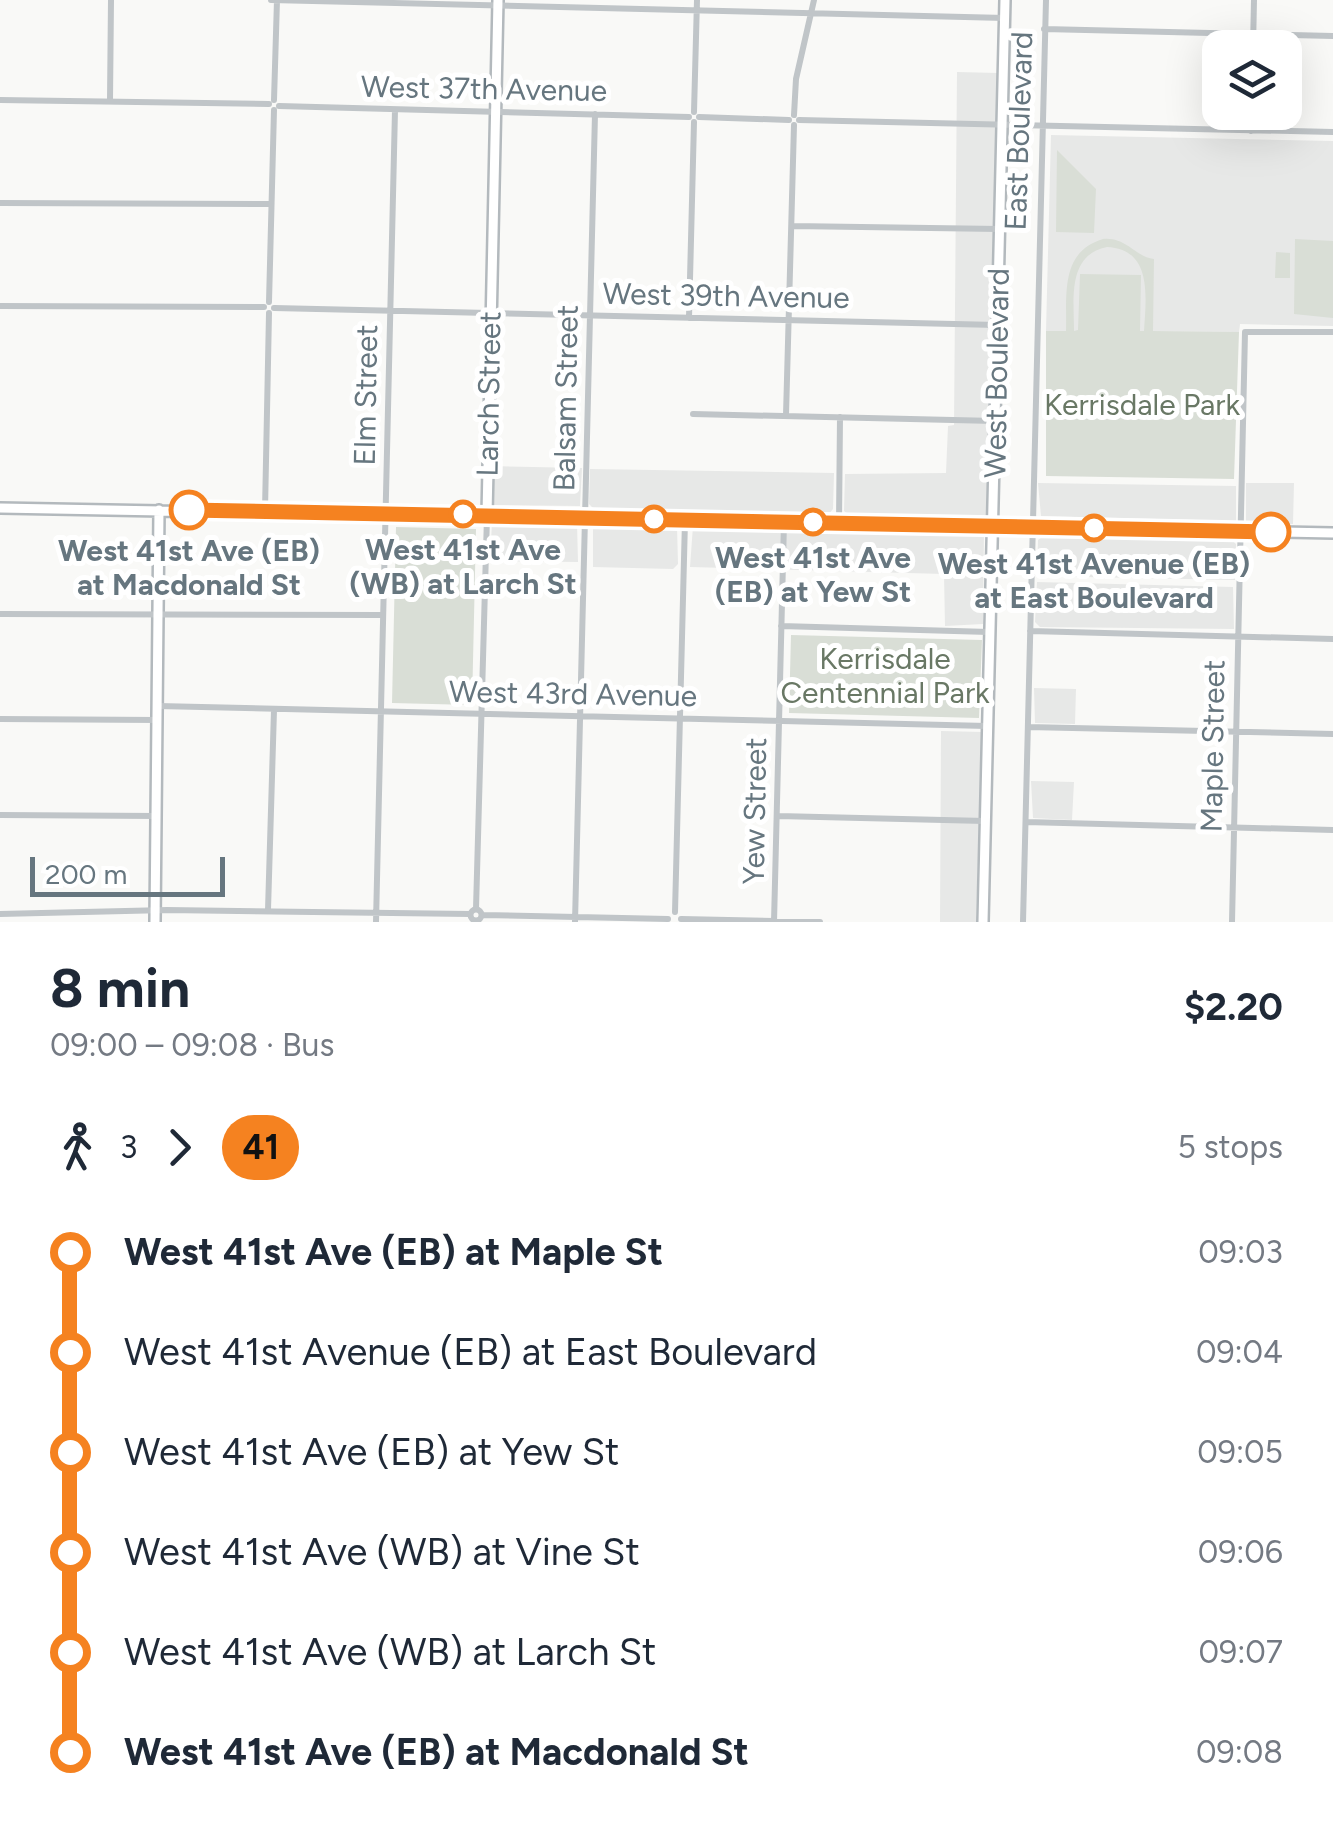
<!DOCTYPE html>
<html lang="en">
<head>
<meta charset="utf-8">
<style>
	body { margin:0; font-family:Figtree,sans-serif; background:#f6f6f7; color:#1f2937; height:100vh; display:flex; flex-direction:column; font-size:38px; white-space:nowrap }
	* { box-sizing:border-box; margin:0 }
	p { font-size:32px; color:#747a83 }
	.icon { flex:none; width:55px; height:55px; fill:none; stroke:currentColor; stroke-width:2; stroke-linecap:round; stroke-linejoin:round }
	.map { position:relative; height:922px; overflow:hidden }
	.drawer { display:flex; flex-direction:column; background:#fff; flex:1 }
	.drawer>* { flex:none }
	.badge { padding:0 20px; border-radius:32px; font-size:35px; line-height:65px }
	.controls { position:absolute; left:1202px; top:30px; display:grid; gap:20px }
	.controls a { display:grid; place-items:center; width:100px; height:100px; border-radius:20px; background:#fff; box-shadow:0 10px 40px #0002; font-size:50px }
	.scale { position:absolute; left:30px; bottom:25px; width:195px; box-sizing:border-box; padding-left:10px; border:5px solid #66767f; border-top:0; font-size:28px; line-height:35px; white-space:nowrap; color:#66767f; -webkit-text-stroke:8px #fff; paint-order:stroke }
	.map>.badge { position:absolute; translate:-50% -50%; box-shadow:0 0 0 5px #fff }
	.legs { display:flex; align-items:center; gap:15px; height:110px; padding:0 50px; font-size:32px }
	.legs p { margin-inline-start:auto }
	.summary { display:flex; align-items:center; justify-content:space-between; height:170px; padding:0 50px }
	h1 { font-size:55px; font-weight:700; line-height:75px }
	ul { padding:0 50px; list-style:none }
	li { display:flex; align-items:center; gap:35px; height:100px; font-size:38px }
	li i { display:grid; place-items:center; width:15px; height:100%; margin:0 12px; background:currentColor }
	li i::after { content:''; width:25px; height:25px; margin:-12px; border:8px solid; border-radius:50%; background:#fff }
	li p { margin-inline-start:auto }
	li:first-child i { background:linear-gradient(#0000 50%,currentColor 0) }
	li:last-child i { background:linear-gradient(currentColor 50%,#0000 0) }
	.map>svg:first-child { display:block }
</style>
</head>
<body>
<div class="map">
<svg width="1333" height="922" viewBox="0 0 1333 922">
	<rect width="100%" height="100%" fill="#f9f9f7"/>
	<path fill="#e7e8e7" d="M957,72L998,73L986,516L849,515L844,511L845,474L946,473L948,426L954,425Z
		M1051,135L1333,141V326L1240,324L1239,332L1046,331Z
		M490,466L582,468L580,506L492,505Z
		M590,469L834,473L833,509L828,515L594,509L589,504Z
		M1038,483L1236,486V521L1041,516Z
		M1246,483H1294L1293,524L1246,522Z
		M492,522L577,523L578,562L490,561Z
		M593,524L677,526L678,564L673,569L593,567Z
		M693,526L772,527L778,531L794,528L984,532L983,624L945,626L944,574L690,567Z
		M1045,535L1231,539L1236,544L1235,580L1037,576L1038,540Z
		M1037,582L1233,587L1234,629L1040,627L1035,622Z
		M1034,688L1076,689L1075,724L1035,723Z
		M941,731L982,732L976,922H940Z
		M1031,781L1074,782L1072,820L1033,818Z"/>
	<path fill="#d9ded6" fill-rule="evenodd" d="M1057,150L1096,189L1094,233L1056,232Z
		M1103,239C1127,237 1135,257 1154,259L1153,331L1239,332L1234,479L1046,476V331H1066C1067,294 1060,252 1103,239ZM1107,247C1153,249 1146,298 1144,331H1140L1141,275L1080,274L1078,330L1074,331C1074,299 1067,255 1107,247Z
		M1295,239L1333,241V318L1294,314Z
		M1276,252L1290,253V278H1275Z
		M396,527L476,529L472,705L392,703Z
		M791,635L982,640L979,718L789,713Z"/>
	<path fill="#b9c5c8" d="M896,694H927V707H896Z"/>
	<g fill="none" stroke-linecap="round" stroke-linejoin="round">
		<defs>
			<path id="secondary" d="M0,508L1333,533
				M487,515L498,0
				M155,922L159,510
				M983,922L1005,0"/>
		</defs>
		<use href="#secondary" stroke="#b3b9bd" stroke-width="14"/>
		<path stroke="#c0c5c8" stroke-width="6" d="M271,0L1005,18
			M1044,29L1333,36
			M1253,48L1254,0
			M0,100L269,104
			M110,100L111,0
			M274,100L277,0
			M279,106L689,117
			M694,112L697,0
			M794,115L796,79L814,0
			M699,117L789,120
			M799,120L1333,132
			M1251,131V112
			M0,203L271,204
			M792,226L999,229
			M269,302L274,110
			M0,306L264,307
			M274,308L997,325
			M689,318L694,122
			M693,414L995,421
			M786,415L794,125
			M265,510L269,313
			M839,523L840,417
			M0,614L383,615
			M781,626L989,632
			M1030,631L1333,639
			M158,706L987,726
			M0,719L158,720
			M1028,727L1333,734
			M0,815L157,816
			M778,816L985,821
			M1026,822L1333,830
			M476,909L487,516
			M470.5 915a5.5 5.5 0 1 1 11 0a5.5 5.5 0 1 1-11 0Z
			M268,910L274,710
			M675,912L685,520
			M0,914L167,910L470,914
			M482,915L668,919
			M681,919L820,922
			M376,922L395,110
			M575,922L595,114
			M774,922L784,522
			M1023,922L1046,0
			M1232,922L1245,332H1333"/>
		<use href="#secondary" stroke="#fff" stroke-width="9"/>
	</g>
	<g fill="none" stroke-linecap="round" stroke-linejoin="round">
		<defs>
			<path id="line-1" d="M189,510L1271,532"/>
		</defs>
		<use href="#line-1" stroke="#fff" stroke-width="22"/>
		<use href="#line-1" stroke="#f58220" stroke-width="15"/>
	</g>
	<g fill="#fff" stroke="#f58220" stroke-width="5">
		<circle cx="189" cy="510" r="18"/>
		<circle cx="463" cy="514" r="12"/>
		<circle cx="654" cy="519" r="12"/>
		<circle cx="813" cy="522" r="12"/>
		<circle cx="1094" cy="528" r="12"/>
		<circle cx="1271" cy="532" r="18"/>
	</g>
	<g text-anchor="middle" stroke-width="10" stroke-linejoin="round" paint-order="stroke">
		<g font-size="30" fill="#66767f" stroke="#fff">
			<text transform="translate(484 89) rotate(1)" y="10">West 37th Avenue</text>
			<text transform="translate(1019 131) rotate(-88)" y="10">East Boulevard</text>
			<text transform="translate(726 296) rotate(1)" y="10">West 39th Avenue</text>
			<text transform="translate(997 373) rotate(-89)" y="10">West Boulevard</text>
			<text transform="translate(489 394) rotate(-89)" y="10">Larch Street</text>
			<text transform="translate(366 395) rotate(-89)" y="10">Elm Street</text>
			<text transform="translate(566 398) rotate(-89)" y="10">Balsam Street</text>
			<text transform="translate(573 694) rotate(1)" y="10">West 43rd Avenue</text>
			<text transform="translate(1213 746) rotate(-89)" y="10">Maple Street</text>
			<text transform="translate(755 811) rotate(-89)" y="10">Yew Street</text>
		</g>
		<g font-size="30" fill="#697865" stroke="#fff">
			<text x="1142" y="415">Kerrisdale Park</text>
			<text x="885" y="669">Kerrisdale<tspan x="885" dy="34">Centennial Park</tspan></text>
		</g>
		<g font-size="30" font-weight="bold" fill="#66767f" stroke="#fff">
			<text x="463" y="560">West 41st Ave<tspan x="463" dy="34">(WB) at Larch St</tspan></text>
			<text x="189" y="561">West 41st Ave (EB)<tspan x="189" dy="34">at Macdonald St</tspan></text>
			<text x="813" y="568">West 41st Ave<tspan x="813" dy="34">(EB) at Yew St</tspan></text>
			<text x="1094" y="574">West 41st Avenue (EB)<tspan x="1094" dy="34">at East Boulevard</tspan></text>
		</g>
	</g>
</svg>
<div class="controls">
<a><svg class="icon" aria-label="layers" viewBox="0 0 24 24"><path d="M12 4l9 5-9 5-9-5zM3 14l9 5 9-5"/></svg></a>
</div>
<div class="scale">200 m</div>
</div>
<section class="drawer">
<div class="summary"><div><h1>8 min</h1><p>09:00 – 09:08 · Bus</p></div><b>$2.20</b></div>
<div class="legs"><svg class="icon" aria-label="walk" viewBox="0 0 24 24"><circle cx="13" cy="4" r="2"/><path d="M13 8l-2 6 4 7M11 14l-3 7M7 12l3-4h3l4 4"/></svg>3<svg class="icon" aria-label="forward" viewBox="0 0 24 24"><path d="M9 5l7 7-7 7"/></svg><b class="badge" style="background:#f58220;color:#111">41</b><p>5 stops</p></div>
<ul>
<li><i style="color:#f58220"></i><b>West 41st Ave (EB) at Maple St</b><p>09:03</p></li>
<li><i style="color:#f58220"></i><span>West 41st Avenue (EB) at East Boulevard</span><p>09:04</p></li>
<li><i style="color:#f58220"></i><span>West 41st Ave (EB) at Yew St</span><p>09:05</p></li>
<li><i style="color:#f58220"></i><span>West 41st Ave (WB) at Vine St</span><p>09:06</p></li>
<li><i style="color:#f58220"></i><span>West 41st Ave (WB) at Larch St</span><p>09:07</p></li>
<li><i style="color:#f58220"></i><b>West 41st Ave (EB) at Macdonald St</b><p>09:08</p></li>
</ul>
</section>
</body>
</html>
